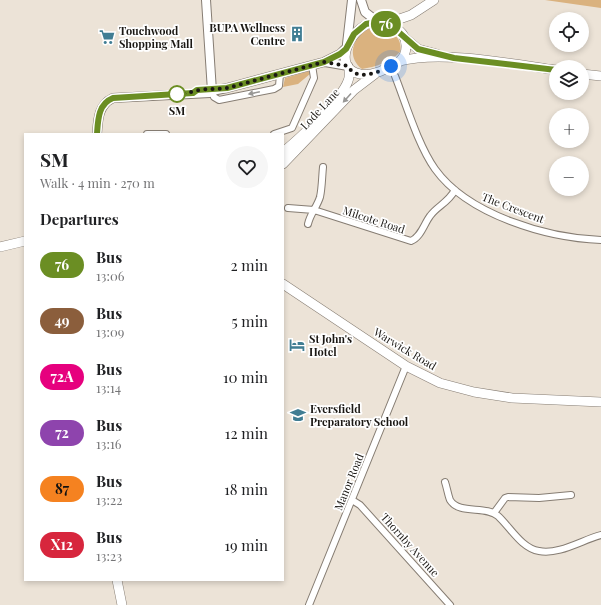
<!DOCTYPE html>
<html lang="en">
<head>
<meta charset="utf-8">
<style>
	body { margin:0; font-family:"Playfair Display",serif; background:#f6f6f6; color:#202124; height:100vh; display:flex; flex-direction:column; font-size:15px; white-space:nowrap }
	* { box-sizing:border-box; margin:0 }
	p { font-size:13px; color:#757577 }
	.icon { flex:none; width:22px; height:22px; fill:none; stroke:currentColor; stroke-width:2; stroke-linecap:round; stroke-linejoin:round }
	.map { position:relative; flex:1; overflow:hidden }
	.details { position:absolute; left:24px; top:133px; width:260px; height:448px; display:flex; flex-direction:column; background:#fff; border-radius:0px; box-shadow:0 2px 6px #0003 }
	.details>* { flex:none }
	.badge { padding:0 8px; border-radius:13px; font-size:14px; line-height:26px }
	.buttons { position:absolute; left:549px; top:12px; display:grid; gap:8px }
	.buttons a { display:grid; place-items:center; width:40px; height:40px; border-radius:50%; background:#fff; box-shadow:0 2px 6px #0003; font-size:20px }
	.you { position:absolute; width:20px; height:20px; margin:-10px; border:3px solid #fff; border-radius:50%; background:#1a73e8; box-shadow:0 0 0 6px #1a73e833 }
	.map>.badge { position:absolute; translate:-50% -50%; box-shadow:0 0 0 2px #fff }
	h2 { padding:0 16px; font-size:15px; line-height:36px }
	.round { display:grid; place-items:center; flex:none; width:42px; height:42px; border-radius:21px; background:#f6f6f6 }
	.overview { display:flex; align-items:center; justify-content:space-between; height:68px; padding:0 16px }
	h1 { font-size:19px; font-weight:700; line-height:30px }
	ul { padding:0; list-style:none }
	li { display:flex; align-items:center; gap:12px; height:56px; padding:0 16px }
	li div { flex:1 }
	li b { display:block; font-size:15px }
	li em { font-style:normal }
	li .badge { min-width:44px; font-weight:700; text-align:center }
	.map>svg:first-child { display:block }
</style>
</head>
<body>
<div class="map">
<svg width="601" height="605" viewBox="0 0 601 605">
	<rect width="100%" height="100%" fill="#ece3d7"/>
	<path fill="#dab27f" d="M545,0H601V8Z
		M373,27C387,27 404,36 400,52C391,62 375,67 362,69C344,55 355,33 373,27Z
		M309,71L310,74L298,84L283,87L285,78Z"/>
	<g fill="none" stroke-linecap="round" stroke-linejoin="round">
		<defs>
			<path id="minor" d="M395,76C406,104 418,145 435,169C468,215 547,238 601,240
				M212,91L214,97L219,100L274,89L279,86L280,74
				M147,134H166
				M274,134L292,128L314,78L312,65
				M288,208L314,210L411,241C421,237 424,224 430,216C437,206 448,203 455,190
				M308,224C310,214 317,207 320,197C322,188 322,177 323,167
				M445,482C447,488 448,495 450,500C459,515 486,505 498,516C510,527 522,549 539,551C559,555 582,540 601,535
				M352,500L360,505L450,605
				M494,513L505,498L508,497L539,498L571,495
				M309,605L406,366"/>
			<path id="tertiary" d="M206,0L212,91
				M361,0L365,12L379,23
				M347,44L352,0
				M325,62L348,66
				M97,134C98,120 98,105 113,98L210,93L212,91L227,88L324,62L340,54L345,49"/>
			<path id="secondary" d="M371,23C386,22 407,28 406,47C406,52 403,58 400,61C395,66 387,68 381,71C375,73 367,76 360,74C331,68 350,28 371,23Z
				M385,24L411,15L434,0
				M405,38L418,49L437,54
				M400,61C441,50 513,64 556,70
				M582,74L601,76
				M283,152C300,138 341,100 348,81C350,77 349,73 349,68
				M283,164L354,90L375,74
				M0,247L25,241
				M283,284L406,366L440,383L474,392L512,398L601,402
				M117,580L122,605"/>
		</defs>
		<use href="#minor" stroke="#867d73" stroke-width="8"/>
		<use href="#tertiary" stroke="#867d73" stroke-width="10"/>
		<use href="#secondary" stroke="#867d73" stroke-width="10"/>
		<use href="#minor" stroke="#fff" stroke-width="6"/>
		<use href="#tertiary" stroke="#fff" stroke-width="8"/>
		<use href="#secondary" stroke="#fff" stroke-width="9"/>
	</g>
	<defs><path id="oneway-solid" d="M-6-.8H1V-3.2L6.5 0L1 3.2V.8H-6Z"/></defs>
	<g fill="#989795">
		<use href="#oneway-solid" transform="translate(254 93) rotate(168)"/>
		<use href="#oneway-solid" transform="translate(347 98) rotate(132)"/>
	</g>
	<g fill="none" stroke-linecap="round" stroke-linejoin="round">
		<defs>
			<path id="line" d="M97,134C98,120 98,104 113,98L193,93L197,90L227,88L324,62L340,54L346,49L354,34L366,24L371,23H382L394,28L418,49L454,58L556,70"/>
		</defs>
		<use href="#line" stroke="#fff" stroke-width="9"/>
		<use href="#line" stroke="#6b8e23" stroke-width="6"/>
		<path stroke="#1b1814" stroke-width="4" stroke-dasharray="0 7.2" d="M177,94C185,94 191,92 199,90C208,88 217,90 227,88L324,62L348,66C356,82 379,72 391,66"/>
	</g>
	<defs>
		<symbol id="building-bare" viewBox="-9 -9 18 18"><path d="M-4-6H4V6H1V3H-1V6H-4ZM-2.5-4.3h1.7v1.8h-1.7ZM.8-4.3h1.7v1.8H.8ZM-2.5-1h1.7V.8h-1.7ZM.8-1h1.7V.8H.8Z" fill="#407d93" stroke="#fff" stroke-width="2.5" paint-order="stroke"/></symbol>
		<symbol id="supermarket-bare" viewBox="-9 -9 18 18"><path d="M-6-5.5h2.5l.6 2H6L4.5 2H-2.5L-4.4-4H-6ZM-1.5 3.2a1.3 1.3 0 1 0 .1 0ZM3 3.2a1.3 1.3 0 1 0 .1 0Z" fill="#407d93" stroke="#fff" stroke-width="2.5" paint-order="stroke"/></symbol>
		<symbol id="hotel-bare" viewBox="-9 -9 18 18"><path d="M-6-4.5h1.5V1H6V5H4.5V3h-9V5H-6ZM-4 0a1.8 1.8 0 1 1 3.6 0ZM.5 0V-2.5h3Q6-2.5 6 0Z" fill="#407d93" stroke="#fff" stroke-width="2.5" paint-order="stroke"/></symbol>
		<symbol id="school-bare" viewBox="-9 -9 18 18"><path d="M0-5L7-2L0 1L-7-2ZM-4 1L0 2.5L4 1V4Q0 6-4 4Z" fill="#407d93" stroke="#fff" stroke-width="2.5" paint-order="stroke"/></symbol>
	</defs>
	<g fill-rule="evenodd">
		<use href="#building-bare" x="286" y="23" width="22" height="22"/>
		<use href="#supermarket-bare" x="96" y="26" width="22" height="22"/>
		<use href="#hotel-bare" x="286" y="334" width="22" height="22"/>
		<use href="#school-bare" x="287" y="404" width="22" height="22"/>
	</g>
	<circle fill="#fff" stroke="#6b8e23" stroke-width="2" cx="177" cy="94" r="8"/>
	<g text-anchor="middle" stroke-width="3.5" stroke-linejoin="round" paint-order="stroke">
		<g font-size="11" font-weight="bold" fill="#1b1814" stroke="#fff" text-anchor="start">
			<text x="285" y="32" text-anchor="end">BUPA Wellness<tspan x="285" dy="13">Centre</tspan></text>
			<text x="119" y="35">Touchwood<tspan x="119" dy="13">Shopping Mall</tspan></text>
			<text x="309" y="343">St John's<tspan x="309" dy="13">Hotel</tspan></text>
			<text x="310" y="413">Eversfield<tspan x="310" dy="13">Preparatory School</tspan></text>
		</g>
		<g font-size="11" fill="#1b1814" stroke="#fff">
			<text transform="translate(320 109) rotate(-47)" y="4">Lode Lane</text>
			<text transform="translate(513 208) rotate(21)" y="4">The Crescent</text>
			<text transform="translate(374 220) rotate(18)" y="4">Milcote Road</text>
			<text transform="translate(405 349) rotate(31)" y="4">Warwick Road</text>
			<text transform="translate(349 482) rotate(-68)" y="4">Manor Road</text>
			<text transform="translate(410 545) rotate(48)" y="4">Thornby Avenue</text>
		</g>
		<g font-size="11" font-weight="bold" fill="#1b1814" stroke="#fff">
			<text x="177" y="115">SM</text>
		</g>
	</g>
</svg>
<div class="buttons">
<a><svg class="icon" aria-label="locate" viewBox="0 0 24 24"><circle cx="12" cy="12" r="6"/><path d="M12 2v4M12 18v4M2 12h4M18 12h4"/></svg></a>
<a><svg class="icon" aria-label="layers" viewBox="0 0 24 24"><path d="M12 4l9 5-9 5-9-5zM3 14l9 5 9-5"/></svg></a>
<a>+</a>
<a>−</a>
</div>
<div class="you" style="left:391px;top:66px"></div>
<b class="badge" style="left:386px;top:24px;background:#6b8e23;color:#fff">76</b>
<section class="details">
<div class="overview"><div><h1>SM</h1><p>Walk · 4 min · 270 m</p></div><a class="round"><svg class="icon" aria-label="heart" viewBox="0 0 24 24"><path d="M12 20l-8-8c-3-5 5-10 8-4 3-6 11-1 8 4z"/></svg></a></div>
<h2>Departures</h2>
<ul>
<li><span class="badge" style="background:#6b8e23;color:#fff">76</span><div><b>Bus</b><p>13:06</p></div><em>2 min</em></li>
<li><span class="badge" style="background:#8b5e3c;color:#fff">49</span><div><b>Bus</b><p>13:09</p></div><em>5 min</em></li>
<li><span class="badge" style="background:#e6007e;color:#fff">72A</span><div><b>Bus</b><p>13:14</p></div><em>10 min</em></li>
<li><span class="badge" style="background:#8e44ad;color:#fff">72</span><div><b>Bus</b><p>13:16</p></div><em>12 min</em></li>
<li><span class="badge" style="background:#f58220;color:#111">87</span><div><b>Bus</b><p>13:22</p></div><em>18 min</em></li>
<li><span class="badge" style="background:#d7263d;color:#fff">X12</span><div><b>Bus</b><p>13:23</p></div><em>19 min</em></li>
</ul>
</section>
</div>
</body>
</html>
